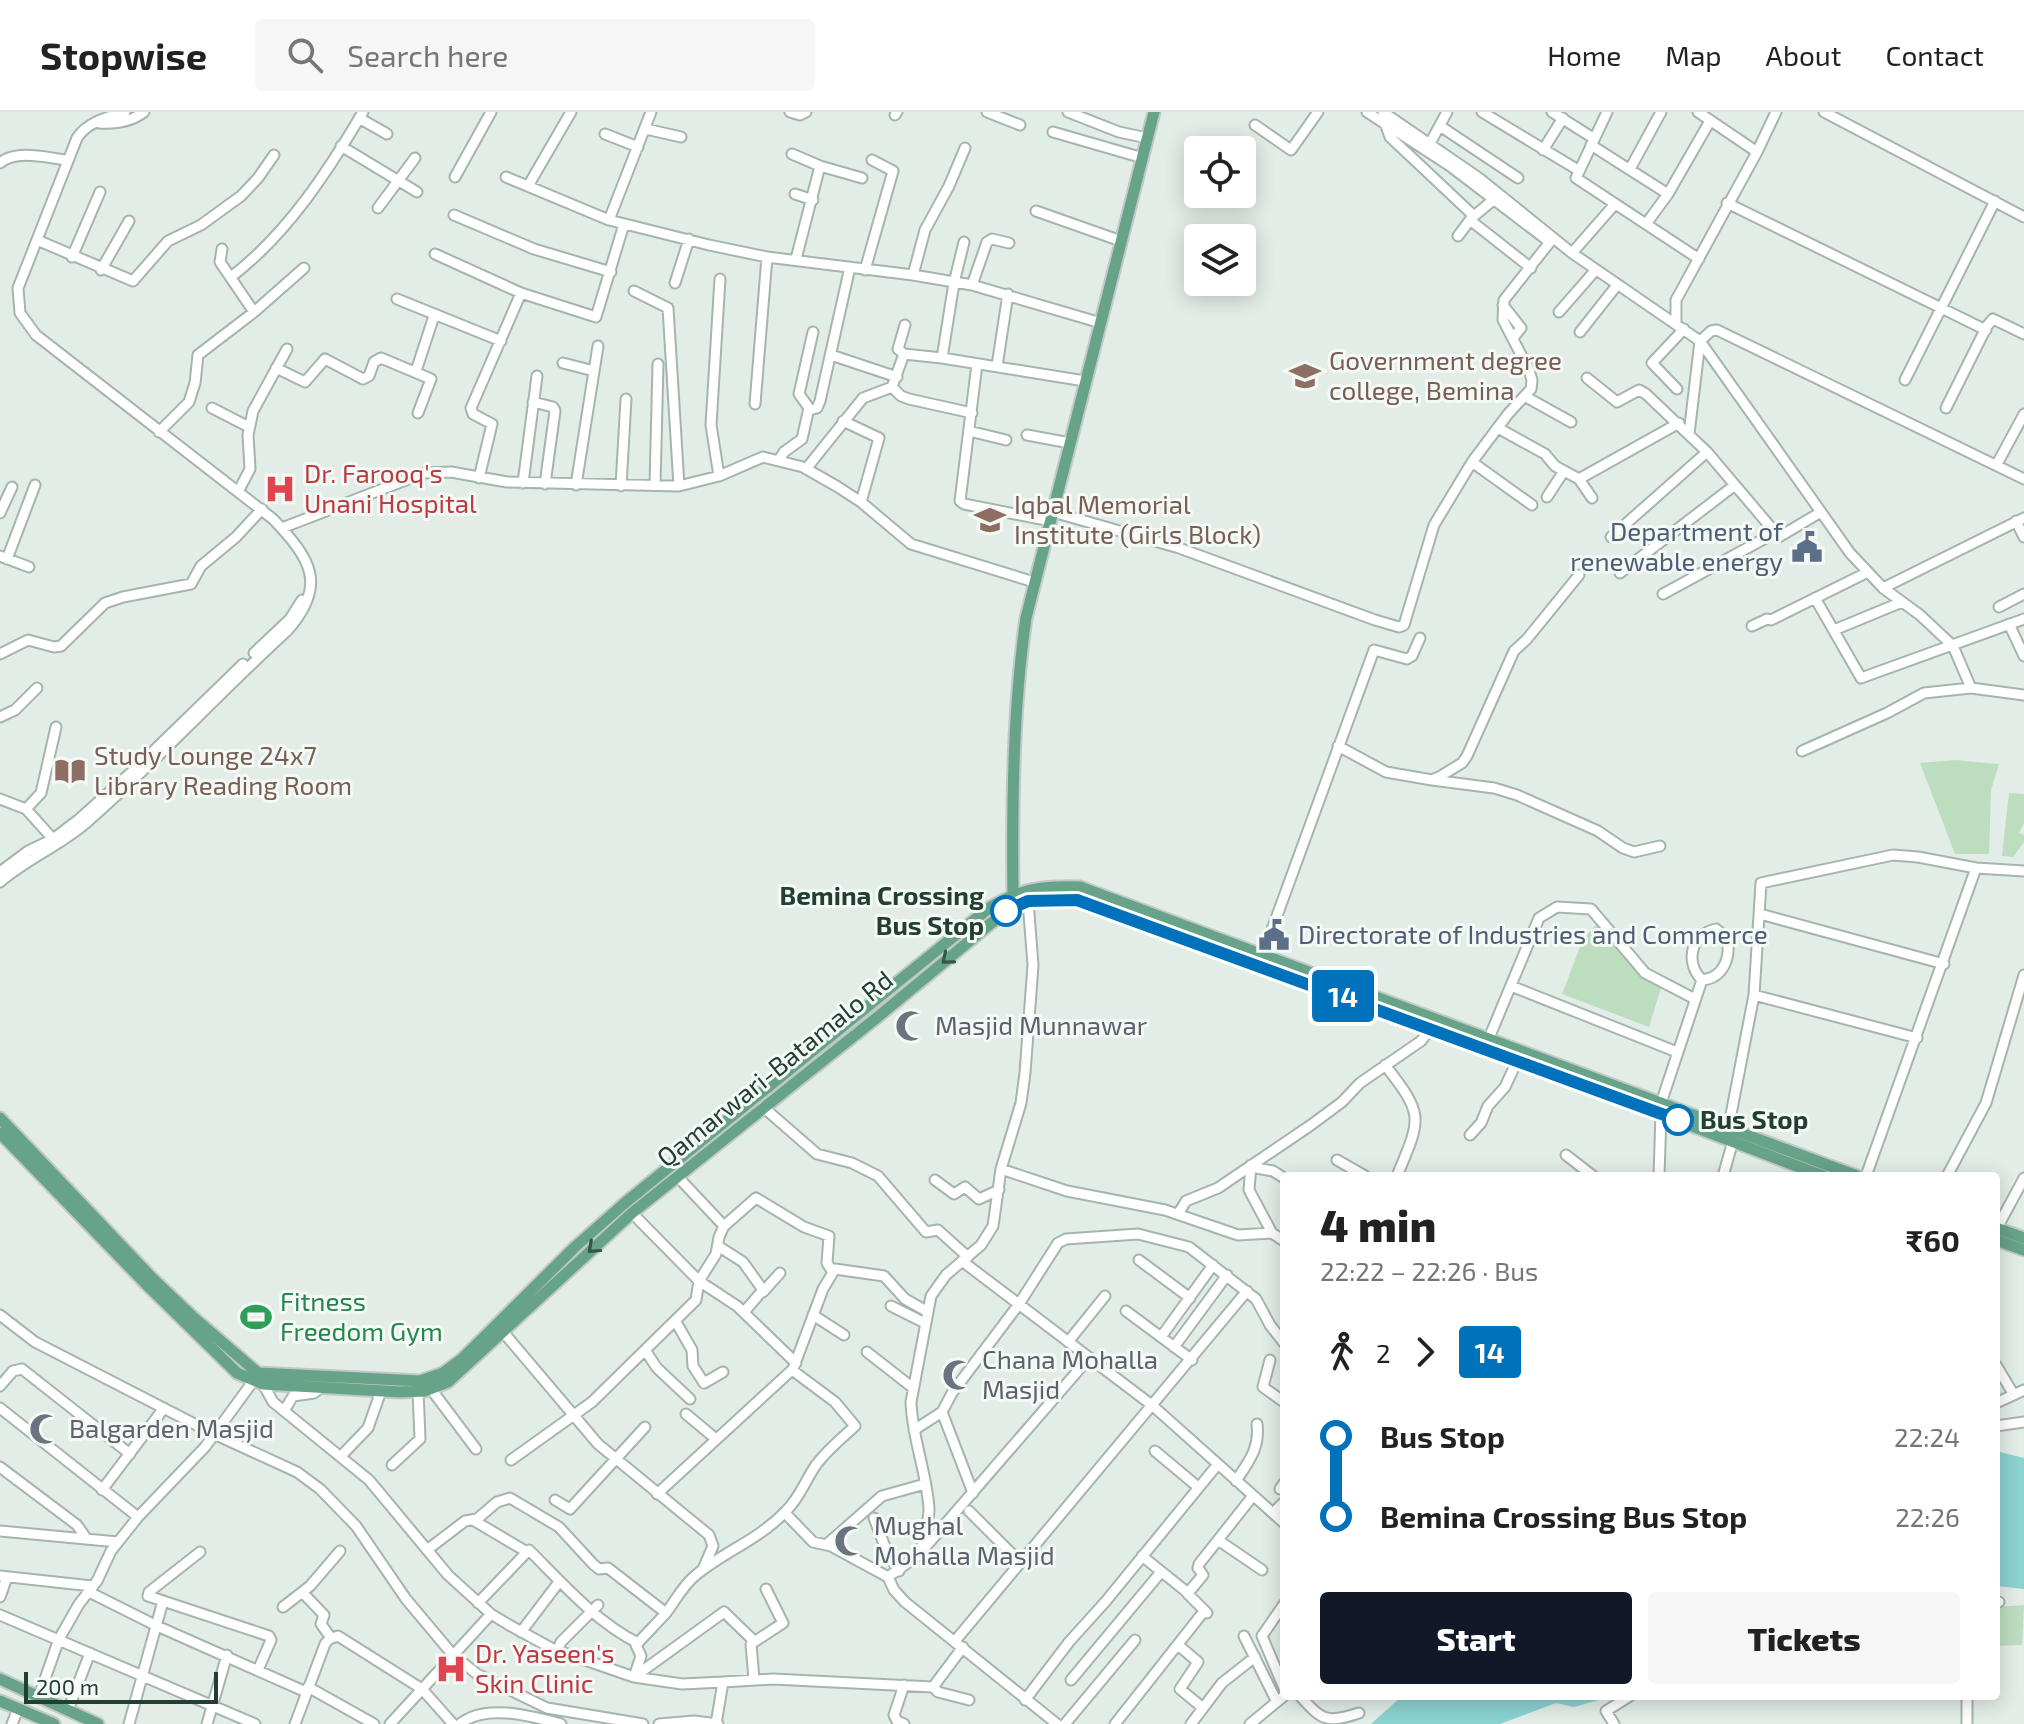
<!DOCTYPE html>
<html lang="en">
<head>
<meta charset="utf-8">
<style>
	body { margin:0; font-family:"Exo 2",sans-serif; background:#f6f6f6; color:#222; height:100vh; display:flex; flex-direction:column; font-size:30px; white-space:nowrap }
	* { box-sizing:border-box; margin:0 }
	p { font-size:26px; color:#767676 }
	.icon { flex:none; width:44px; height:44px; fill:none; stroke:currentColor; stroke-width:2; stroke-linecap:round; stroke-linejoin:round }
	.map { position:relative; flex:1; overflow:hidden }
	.details { position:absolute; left:1280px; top:1060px; width:720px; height:528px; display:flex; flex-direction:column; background:#fff; border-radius:8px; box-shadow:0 4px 20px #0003 }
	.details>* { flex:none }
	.badge { padding:0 16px; border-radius:6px; font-size:28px; line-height:52px }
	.tools { position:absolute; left:1184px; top:24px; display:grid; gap:16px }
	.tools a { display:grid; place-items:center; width:72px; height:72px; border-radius:8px; background:#fff; box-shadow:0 4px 20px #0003; font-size:40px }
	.scale { position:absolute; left:24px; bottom:20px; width:194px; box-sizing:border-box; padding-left:8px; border:4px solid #223f32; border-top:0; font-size:22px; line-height:28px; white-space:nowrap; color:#223f32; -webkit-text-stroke:6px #f4f9f5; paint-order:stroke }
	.map>.badge { position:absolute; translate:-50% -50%; box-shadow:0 0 0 4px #fff }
	.legs { display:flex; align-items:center; gap:12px; height:88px; padding:0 40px; font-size:26px }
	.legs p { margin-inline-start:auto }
	.summary { display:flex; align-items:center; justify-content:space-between; height:136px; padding:0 40px }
	h1 { font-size:44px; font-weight:800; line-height:60px }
	.button { display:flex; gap:16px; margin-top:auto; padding:16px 40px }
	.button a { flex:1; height:92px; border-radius:8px; background:#111827; color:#fff; font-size:32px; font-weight:800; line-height:92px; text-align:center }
	.button a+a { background:#f6f6f6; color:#222 }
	ul { padding:0 40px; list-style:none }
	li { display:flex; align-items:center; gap:28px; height:80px; font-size:30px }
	li i { display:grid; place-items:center; width:12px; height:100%; margin:0 10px; background:currentColor }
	li i::after { content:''; width:20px; height:20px; margin:-10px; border:6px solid; border-radius:50%; background:#fff }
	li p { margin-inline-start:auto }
	li:first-child i { background:linear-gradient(#0000 50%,currentColor 0) }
	li:last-child i { background:linear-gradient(currentColor 50%,#0000 0) }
	header { display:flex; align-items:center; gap:48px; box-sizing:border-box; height:112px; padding:0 40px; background:#fff; border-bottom:2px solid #e0e0e0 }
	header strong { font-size:38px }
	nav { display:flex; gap:44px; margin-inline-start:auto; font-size:28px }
	.search { width:560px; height:72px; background:#f6f6f6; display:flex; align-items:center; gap:20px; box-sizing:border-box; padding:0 28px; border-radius:8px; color:#767676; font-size:30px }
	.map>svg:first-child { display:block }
</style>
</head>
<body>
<header>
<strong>Stopwise</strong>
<div class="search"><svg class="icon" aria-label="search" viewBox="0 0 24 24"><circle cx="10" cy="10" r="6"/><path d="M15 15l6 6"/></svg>Search here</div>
<nav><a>Home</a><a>Map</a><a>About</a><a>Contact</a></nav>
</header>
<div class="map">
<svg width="2024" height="1612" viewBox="0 0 2024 1612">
	<rect width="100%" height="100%" fill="#e3ede7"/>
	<path fill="#bcdebf" d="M1955,648L1999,652L1991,678L1989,742H1955L1920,651Z
		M2009,681L2024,682V711L2019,721L2024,723V730L2013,745L2002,744Z
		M1598,811L1642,863L1661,876L1649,915L1562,882L1583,827Z
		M2024,1493L2022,1533L1996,1534V1495Z"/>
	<path fill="#8bd2d1" d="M1996,1339L2024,1346V1477L1996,1474Z
		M1402,1584H1613L1574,1595L1556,1591L1500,1612H1371Z"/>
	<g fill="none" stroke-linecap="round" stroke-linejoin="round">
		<defs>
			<path id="minor" d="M790,0L800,3L806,0
				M987,0L1020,13
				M1068,0L1119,20L1147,26
				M1367,0L1450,54L1547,128
				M1383,0L1479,66L1572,141L1700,229L1850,441L1883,476L1920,503L1953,534L1971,576L2024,583
				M1482,0L1578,58
				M1552,0L1593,26
				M1607,0L1576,66L1699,147
				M1698,0L1757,40
				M1824,0L2024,105
				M895,3L897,0
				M359,6L387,22
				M99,11C115,12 131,10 144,0
				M1385,11L1390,25L1474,104L1470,108L1531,156
				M1255,13L1291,38L1318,0
				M1440,14L1518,66
				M646,17L681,25
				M1053,20L1143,46
				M605,22L638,35
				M1591,33L1668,82
				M341,34L417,80
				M1428,35L1447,0
				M1543,38L1563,6
				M792,42L820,54L796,147
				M0,51C17,37 47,46 67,48
				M820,54L862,66
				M1630,57L1661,0
				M455,65L491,0
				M506,65L609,108L709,133L767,145L913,163L972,173L1101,211
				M528,74L571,0
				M795,82L813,88
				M1727,91L1986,218
				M378,96L415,46
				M1036,99L1121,129
				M454,103L534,137L611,160
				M1474,104L1498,84
				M609,108L651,0
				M1646,112L1668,82L1710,9
				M1458,124L1470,108
				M37,128L133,169L168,129L201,113L241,84L258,66L274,43
				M222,137L220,150L254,200
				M1572,141L1615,92
				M435,142L521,181L596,205L624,112
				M72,145L100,80
				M101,158L129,109
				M865,158L893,59L872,48
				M913,163L925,118L949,74L965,36
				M231,165C287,122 327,61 363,0
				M675,171L689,127
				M972,173L987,130L992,127L1009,131
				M634,179L668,196L679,374
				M397,187L501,229
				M1503,193L1521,216L1513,226
				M1559,200L1593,161
				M1676,212V188L1757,40L1776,0
				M905,213L898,237L904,242L942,246L1085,269
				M1580,220L1614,177
				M831,243L897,265
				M942,246L954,171L964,130
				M563,251L594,259
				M977,252L960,389L964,392L1051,409
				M997,254L1008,182
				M276,256L305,270L325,247L363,267L369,264L374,250L381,246L431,267L418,301
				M416,259L434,204
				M1587,266L1617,290L1639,278L1646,282L1707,340L1779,425L1821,400
				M1905,268L1995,89
				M892,275L901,284L909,287L972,301
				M1677,277L1652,251L1684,217
				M1526,285L1571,310
				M533,290L553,295L555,299L545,372
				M755,292L767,145
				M212,296L249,315
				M1946,296L1987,214L1993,207L2024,222
				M809,298L817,296L820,289L850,155
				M843,309L879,326L861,390
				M1498,316L1545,342L1555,354L1579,367L1592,386
				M969,319L1006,328
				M159,320L189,290L195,271L198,243L254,200L304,156
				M1689,322L1700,229L1711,219L1717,218L2024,367
				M1027,323L1070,331
				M779,348L784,340L802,327L809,296L799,282L813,220
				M1472,350L1532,393
				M1997,352L2024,302
				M806,357L863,286L892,275L904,242
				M719,364L711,313L720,167
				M479,366L492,312L473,302L471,296L521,181
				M1579,367L1679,311
				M523,371L537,264
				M576,373L598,234
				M655,373L658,252
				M621,374L626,287
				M239,378L250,357L248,323L253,299L287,237
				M1547,385L1564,359
				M1053,400L1179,436L1375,508L1399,515L1404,513L1434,413L1472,350L1508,302L1531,277L1532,268L1529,258L1503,208L1504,188L1550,130
				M0,401L12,375
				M2016,409L2024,425
				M282,416L424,361L451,360L507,370L679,374L719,364L763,345L803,355L838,375L861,390L911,432L1034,470
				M1611,425L1707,340
				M0,444L29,455
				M7,447L35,373
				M1620,461L1735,373
				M1883,476L2024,406
				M1663,482L1773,422
				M1815,486L1861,566L2024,507
				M1999,495L2024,482
				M2009,512L2024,544
				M1752,514L1767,507L1771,508L1866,461
				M1834,518L1902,490
				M254,541L290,507L302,488
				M0,542L28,528L54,535L61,534L105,491L123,485L191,472L201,454L236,425L262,397
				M0,605L15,598L37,576
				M1338,634L1386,660L1432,668L1439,665L1462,651L1467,644L1514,539L1527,527L1579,463
				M1802,639L1887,601L1924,581L1971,576
				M1432,668L1494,676L1517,683L1598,719L1623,736L1634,740L1660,734
				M0,687L26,697L53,727
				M26,697L41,681L56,615
				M0,760L28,739L53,727L78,708L136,656L243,552
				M0,770C27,747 59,734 86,711C156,650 218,582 287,519C328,473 311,447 273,407L36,223L20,201L18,176L77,26C87,10 108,5 125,0
				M1028,789L1033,853L1025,961L1021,991L1001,1057L993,1114L981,1133L946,1163L931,1184L911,1290C912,1326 927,1361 929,1397C929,1412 922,1426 921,1441L888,1465L894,1478L905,1490L1057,1612
				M1760,802L1944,852
				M1716,817L1727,826C1731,845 1724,866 1702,868C1685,851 1690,823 1716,817Z
				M1263,842L1374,538L1407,547L1412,544L1420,526
				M1511,874L1677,940
				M1754,883L1917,926
				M1489,926L1539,806L1557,795L1591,797L1645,861L1695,887
				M1385,953C1425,1004 1421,1006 1397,1064
				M1661,991L1702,868
				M763,995L817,1042L852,1051L878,1064L926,1120L938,1118L968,1145
				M1728,1018L1754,883L1761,771L1893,743L1918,745L1976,756
				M1470,1023L1481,1011L1488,994L1505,975L1518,947
				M1566,1043L1593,1064
				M1337,1048L1365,1064
				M1251,1053L1249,1078L1272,1121
				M1251,1055L1273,1059L1284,1066
				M1001,1057L1067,1079L1165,1098L1238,1123L1272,1121L1284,1129
				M1659,1064L1661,1001
				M1723,1064L1733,1029
				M1866,1064L1976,756L2024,759
				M1947,1064L1986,991L2024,863
				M935,1068L954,1082L965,1075L979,1087L999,1078
				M632,1101L699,1169L737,1194L796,1251
				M1178,1102L1186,1089L1218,1076L1311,1013L1342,990L1360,971L1421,929L1431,916
				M724,1114L756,1086L804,1115L829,1124L827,1151L832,1159
				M1997,1116L2024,1066
				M718,1134L743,1150L763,1178L744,1200
				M1139,1148L1190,1186
				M962,1149L1153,1294L1284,1411
				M763,1180L780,1161
				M891,1194L925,1211
				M1126,1199L1192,1248
				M0,1203L35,1230L214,1322L297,1360L320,1377L356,1414L406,1487L453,1543L477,1562L547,1596L643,1612
				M813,1203L844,1223
				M676,1210L692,1238L693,1254L704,1271L723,1260
				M504,1221L598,1332L709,1423L713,1434L703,1457
				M1161,1225L1213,1153
				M1068,1230L1105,1184
				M1174,1235L1227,1163
				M645,1238L657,1256L690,1287
				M867,1240L913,1276
				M1270,1248L1263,1275L1284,1290
				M1996,1253L2014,1283
				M263,1272L273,1290L369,1368L448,1463L491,1502L509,1513L553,1537L634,1565L682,1572L723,1570
				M0,1274L13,1259L22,1257L130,1342
				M431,1277L476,1337
				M1996,1291L2024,1278
				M0,1296L138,1405
				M284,1299L293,1284L314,1281L320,1276
				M942,1300L973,1381
				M686,1302L716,1327
				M1996,1314L2024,1310
				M914,1318L942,1300L952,1281L1019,1192L1058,1131L1066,1127L1138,1122L1189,1135L1256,1187L1270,1213L1284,1231
				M1155,1339L1198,1375
				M341,1344L368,1316L381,1279
				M511,1348L592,1290L696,1188L699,1169L716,1142L719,1125L724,1114L677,1064
				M392,1353L420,1327L418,1279
				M0,1355L77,1413L86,1426
				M1236,1369C1249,1349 1260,1336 1257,1312
				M1280,1377L1284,1371
				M102,1378L164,1296
				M657,1382L793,1257L823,1177L835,1157L884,1164L905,1187L928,1200
				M555,1388L570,1397L645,1315
				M969,1399L1021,1451
				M785,1401L813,1430L831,1434L888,1465
				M1273,1401L1284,1390
				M874,1406L887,1440L899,1459
				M473,1408L527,1440L478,1491
				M0,1419L118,1430
				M1218,1428L1262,1458
				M826,1433L882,1384L925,1372
				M427,1438L465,1409L477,1407L497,1390L510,1386L559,1415L593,1452L599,1457L608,1456L666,1501
				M529,1438C562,1471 596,1510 638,1531
				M200,1440L149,1480L148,1484L269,1524L271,1528L258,1558
				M921,1440L1089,1246
				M1142,1444L1188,1481L1203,1463L1198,1456L1199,1452L1252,1385
				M0,1464L92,1474
				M89,1480L157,1514L306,1580
				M303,1481L324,1503L321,1512L331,1526
				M1187,1481L1207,1501
				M0,1485L7,1465
				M1996,1490H1999
				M1284,1492L1262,1524L1284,1576
				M283,1495L310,1474L340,1439
				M0,1503L255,1612
				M521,1520L559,1470
				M1244,1524L1277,1590
				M955,1529L1247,1179
				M1178,1533L1198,1550L1180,1577L1203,1596
				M557,1539L561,1530L598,1493
				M634,1565L641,1544L636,1533C646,1522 656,1512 666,1501C676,1488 683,1473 696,1463C725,1439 760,1427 786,1399C800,1385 805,1369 816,1353C827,1338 841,1327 855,1314L835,1290L792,1258
				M634,1565L724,1500L754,1529
				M754,1567L751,1532L783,1511L766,1477
				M1071,1568L1161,1460
				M308,1575L374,1612
				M933,1575L938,1580L969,1588
				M39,1584L59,1527L79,1492L97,1469L111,1439L138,1405L205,1335L257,1264
				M1300,1584C1322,1608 1326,1612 1359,1601
				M1967,1584V1612
				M1025,1588L1069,1530L1106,1489L1218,1352
				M68,1598L90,1541
				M12,1612L18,1597
				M129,1612L163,1489
				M207,1612L227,1543
				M295,1612L325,1532L329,1527L338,1524L422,1577L453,1612
				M390,1612L491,1502
				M460,1612C485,1591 531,1604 561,1612
				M659,1612L694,1609L718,1612
				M716,1612L723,1570L773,1567L933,1575L963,1535
				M904,1612L897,1609L894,1603L904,1573
				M1065,1612L1135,1528
				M1115,1612L1201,1503
				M1191,1612L1222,1571L1255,1545
				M1250,1612L1284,1584
				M1614,1612L1606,1599L1630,1584"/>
			<path id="major" d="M1010,786L1013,782C1012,691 1013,596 1026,506L1154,0
				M0,1006L152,1166L194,1206L258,1261L420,1269L443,1261L462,1247L575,1135L626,1090L989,796C1023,776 1041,774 1080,775L1857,1064
				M0,1021L146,1172L237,1261L263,1272L400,1280L425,1279L448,1270L632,1101L874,908L990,812L1018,792L1028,789L1043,786L1077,788L1485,935L1823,1064
				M1996,1116L2024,1126
				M1996,1128L2024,1138
				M0,1567L98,1612
				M0,1589L54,1612"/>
		</defs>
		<use href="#minor" stroke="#a5b5ad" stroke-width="13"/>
		<use href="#major" stroke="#c1c9c6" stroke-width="15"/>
		<use href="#minor" stroke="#fff" stroke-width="9"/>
		<use href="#major" stroke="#67a389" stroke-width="11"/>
	</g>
	<defs><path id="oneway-chevron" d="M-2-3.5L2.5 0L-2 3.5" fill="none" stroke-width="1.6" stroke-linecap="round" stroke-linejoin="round" transform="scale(2)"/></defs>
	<g stroke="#335848">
		<use href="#oneway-chevron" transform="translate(947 847) rotate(140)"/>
		<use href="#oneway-chevron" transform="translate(593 1136) rotate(138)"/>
	</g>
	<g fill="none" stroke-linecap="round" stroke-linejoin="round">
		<defs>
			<path id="line-1" d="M1006,799L1028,789L1077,788L1678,1008"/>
		</defs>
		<use href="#line-1" stroke="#fff" stroke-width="18"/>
		<use href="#line-1" stroke="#0072bc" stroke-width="12"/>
	</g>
	<defs>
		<symbol id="university-bare" viewBox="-9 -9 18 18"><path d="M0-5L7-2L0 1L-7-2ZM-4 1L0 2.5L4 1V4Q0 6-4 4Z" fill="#8d6e63" stroke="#f4f9f5" stroke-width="2.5" paint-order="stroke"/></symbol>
		<symbol id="hospital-bare" viewBox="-9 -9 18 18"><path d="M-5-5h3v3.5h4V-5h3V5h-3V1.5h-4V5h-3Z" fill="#e0444e" stroke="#f4f9f5" stroke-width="2.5" paint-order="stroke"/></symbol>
		<symbol id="school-bare" viewBox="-9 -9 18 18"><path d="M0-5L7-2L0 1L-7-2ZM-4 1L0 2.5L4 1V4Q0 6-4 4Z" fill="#8d6e63" stroke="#f4f9f5" stroke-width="2.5" paint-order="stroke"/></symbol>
		<symbol id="civic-bare" viewBox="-9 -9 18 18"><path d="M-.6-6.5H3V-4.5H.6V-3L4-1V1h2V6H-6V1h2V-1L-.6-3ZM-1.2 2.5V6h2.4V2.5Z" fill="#5c6f8a" stroke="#f4f9f5" stroke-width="2.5" paint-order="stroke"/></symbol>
		<symbol id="library-bare" viewBox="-9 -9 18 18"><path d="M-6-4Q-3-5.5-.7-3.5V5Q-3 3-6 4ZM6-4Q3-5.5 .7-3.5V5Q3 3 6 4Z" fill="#8d6e63" stroke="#f4f9f5" stroke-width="2.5" paint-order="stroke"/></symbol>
		<symbol id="mosque-bare" viewBox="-9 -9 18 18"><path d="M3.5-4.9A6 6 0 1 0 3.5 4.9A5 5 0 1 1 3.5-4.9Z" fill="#6b7280" stroke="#f4f9f5" stroke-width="2.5" paint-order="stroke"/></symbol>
		<symbol id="stadium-bare" viewBox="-9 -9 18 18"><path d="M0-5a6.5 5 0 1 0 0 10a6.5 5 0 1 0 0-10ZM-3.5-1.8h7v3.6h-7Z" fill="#2e9e5b" stroke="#f4f9f5" stroke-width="2.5" paint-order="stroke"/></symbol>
	</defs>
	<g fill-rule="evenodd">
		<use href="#university-bare" x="1283" y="242" width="44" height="44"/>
		<use href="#hospital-bare" x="258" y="355" width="44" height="44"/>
		<use href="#school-bare" x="968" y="386" width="44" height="44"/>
		<use href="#civic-bare" x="1785" y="413" width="44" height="44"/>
		<use href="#library-bare" x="48" y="637" width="44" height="44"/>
		<use href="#civic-bare" x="1252" y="801" width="44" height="44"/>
		<use href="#mosque-bare" x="889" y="892" width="44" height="44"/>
		<use href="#stadium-bare" x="234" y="1183" width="44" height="44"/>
		<use href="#mosque-bare" x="936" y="1241" width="44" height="44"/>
		<use href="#mosque-bare" x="23" y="1295" width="44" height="44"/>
		<use href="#mosque-bare" x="828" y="1407" width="44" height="44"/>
		<use href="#hospital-bare" x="429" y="1535" width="44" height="44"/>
	</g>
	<g fill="#fff" stroke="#0072bc" stroke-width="4">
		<circle cx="1006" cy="799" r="14"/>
		<circle cx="1678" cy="1008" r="14"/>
	</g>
	<g text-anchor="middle" stroke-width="6" stroke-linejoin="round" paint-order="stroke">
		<g font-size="26" fill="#785e54" stroke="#f4f9f5" text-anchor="start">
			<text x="1329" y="258">Government degree<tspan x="1329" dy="30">college, Bemina</tspan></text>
			<text x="1014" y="402">Iqbal Memorial<tspan x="1014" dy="30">Institute (Girls Block)</tspan></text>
			<text x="94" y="653">Study Lounge 24x7<tspan x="94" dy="30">Library Reading Room</tspan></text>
		</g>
		<g font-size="26" fill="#be3a42" stroke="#f4f9f5" text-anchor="start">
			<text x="304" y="371">Dr. Farooq's<tspan x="304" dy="30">Unani Hospital</tspan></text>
			<text x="475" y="1551">Dr. Yaseen's<tspan x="475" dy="30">Skin Clinic</tspan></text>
		</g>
		<g font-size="26" fill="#4e5e75" stroke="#f4f9f5" text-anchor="end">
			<text x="1783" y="429">Department of<tspan x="1783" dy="30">renewable energy</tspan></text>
			<text x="1298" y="832" text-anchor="start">Directorate of Industries and Commerce</text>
		</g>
		<g font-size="26" font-weight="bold" fill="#223f32" stroke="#f4f9f5" text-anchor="end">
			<text x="984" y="793">Bemina Crossing<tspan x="984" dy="30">Bus Stop</tspan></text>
			<text x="1700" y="1017" text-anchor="start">Bus Stop</text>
		</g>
		<g font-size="26" fill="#5b616d" stroke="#f4f9f5" text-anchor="start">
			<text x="935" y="923">Masjid Munnawar</text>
			<text x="982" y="1257">Chana Mohalla<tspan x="982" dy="30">Masjid</tspan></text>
			<text x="69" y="1326">Balgarden Masjid</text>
			<text x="874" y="1423">Mughal<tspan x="874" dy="30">Mohalla Masjid</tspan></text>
		</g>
		<g font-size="26" fill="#223f32" stroke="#f4f9f5">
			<text transform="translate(775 957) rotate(-39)" y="9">Qamarwari-Batamalo Rd</text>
		</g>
		<g font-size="26" fill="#27864d" stroke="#f4f9f5" text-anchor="start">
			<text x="280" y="1199">Fitness<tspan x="280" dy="30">Freedom Gym</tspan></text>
		</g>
	</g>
</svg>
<div class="tools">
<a><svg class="icon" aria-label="locate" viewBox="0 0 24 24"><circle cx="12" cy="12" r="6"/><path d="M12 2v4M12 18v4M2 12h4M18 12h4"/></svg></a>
<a><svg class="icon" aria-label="layers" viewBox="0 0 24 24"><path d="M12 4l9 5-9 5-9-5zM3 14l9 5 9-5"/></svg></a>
</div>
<div class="scale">200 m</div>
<b class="badge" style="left:1343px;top:884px;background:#0072bc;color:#fff">14</b>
<section class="details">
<div class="summary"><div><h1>4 min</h1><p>22:22 – 22:26 · Bus</p></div><b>₹60</b></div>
<div class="legs"><svg class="icon" aria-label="walk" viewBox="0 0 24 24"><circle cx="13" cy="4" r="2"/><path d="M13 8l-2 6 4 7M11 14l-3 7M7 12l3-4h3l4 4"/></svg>2<svg class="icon" aria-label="forward" viewBox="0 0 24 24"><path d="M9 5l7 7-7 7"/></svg><b class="badge" style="background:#0072bc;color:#fff">14</b></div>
<ul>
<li><i style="color:#0072bc"></i><b>Bus Stop</b><p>22:24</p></li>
<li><i style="color:#0072bc"></i><b>Bemina Crossing Bus Stop</b><p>22:26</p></li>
</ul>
<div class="button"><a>Start</a><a>Tickets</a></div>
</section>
</div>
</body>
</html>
